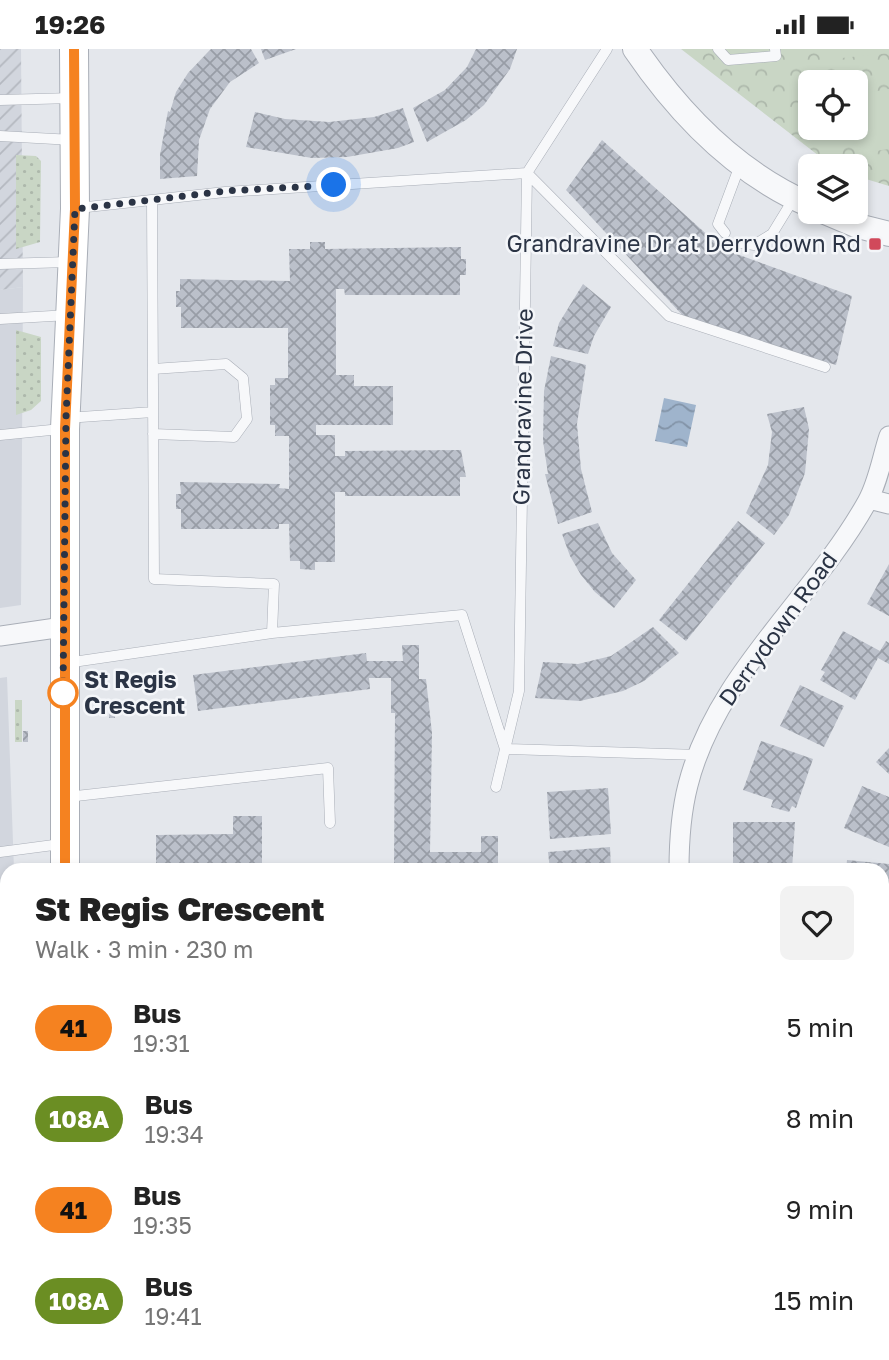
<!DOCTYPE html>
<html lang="en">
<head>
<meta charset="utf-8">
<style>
	body { margin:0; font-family:"Golos Text",sans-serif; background:#f2f2f2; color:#222; height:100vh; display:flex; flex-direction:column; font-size:26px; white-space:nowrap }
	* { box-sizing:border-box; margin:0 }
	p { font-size:23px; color:#767676 }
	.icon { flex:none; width:38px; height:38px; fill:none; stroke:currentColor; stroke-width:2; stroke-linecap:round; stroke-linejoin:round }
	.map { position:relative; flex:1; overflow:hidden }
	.sheet { position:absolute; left:0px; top:814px; width:889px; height:499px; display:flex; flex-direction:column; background:#fff; border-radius:21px 21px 0 0; box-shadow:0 4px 10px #0003 }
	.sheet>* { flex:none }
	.badge { padding:0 14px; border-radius:23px; font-size:24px; line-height:46px }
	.controls { position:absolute; left:798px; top:21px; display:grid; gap:14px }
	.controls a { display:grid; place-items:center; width:70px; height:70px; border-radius:10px; background:#fff; box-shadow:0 4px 10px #0003; font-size:35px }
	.you { position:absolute; width:35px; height:35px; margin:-18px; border:5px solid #fff; border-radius:50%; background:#1a73e8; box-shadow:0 0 0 10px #1a73e833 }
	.map>.badge { position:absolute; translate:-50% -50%; box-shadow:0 0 0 4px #fff }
	.round { display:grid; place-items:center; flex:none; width:74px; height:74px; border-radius:10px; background:#f2f2f2 }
	.overview { display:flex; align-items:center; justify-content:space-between; height:119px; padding:0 35px }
	h1 { font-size:33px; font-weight:800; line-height:52px }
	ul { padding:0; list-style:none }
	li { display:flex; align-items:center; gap:21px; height:91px; padding:0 35px }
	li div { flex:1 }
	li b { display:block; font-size:26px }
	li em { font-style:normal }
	li .badge { min-width:77px; font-weight:700; text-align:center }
	.status { display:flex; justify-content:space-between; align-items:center; height:49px; padding:0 35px; background:#fff; direction:ltr }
	.status svg { height:19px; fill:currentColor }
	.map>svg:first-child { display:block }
</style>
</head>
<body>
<div class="status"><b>19:26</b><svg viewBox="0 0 49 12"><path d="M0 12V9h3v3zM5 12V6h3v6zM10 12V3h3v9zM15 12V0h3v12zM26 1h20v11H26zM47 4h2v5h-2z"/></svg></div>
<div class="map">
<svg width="889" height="1311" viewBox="0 0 889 1311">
	<defs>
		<pattern id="industrial-furrows" width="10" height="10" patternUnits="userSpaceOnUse" patternTransform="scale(1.75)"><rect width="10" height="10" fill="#d2d6de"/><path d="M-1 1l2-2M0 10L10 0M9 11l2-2" fill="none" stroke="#b4b8c0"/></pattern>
		<pattern id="grass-dots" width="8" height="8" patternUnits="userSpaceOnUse" patternTransform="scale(1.75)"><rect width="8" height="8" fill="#c9d6c5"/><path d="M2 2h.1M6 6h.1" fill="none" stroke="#adb8ab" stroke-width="1.8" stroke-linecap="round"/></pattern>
		<pattern id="forest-crowns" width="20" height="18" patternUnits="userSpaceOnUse" patternTransform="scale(1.75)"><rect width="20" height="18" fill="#c9d6c5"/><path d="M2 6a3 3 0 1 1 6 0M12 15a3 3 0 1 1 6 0" fill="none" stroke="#adb8ab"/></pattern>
		<pattern id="water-waves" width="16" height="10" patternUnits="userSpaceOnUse" patternTransform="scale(1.75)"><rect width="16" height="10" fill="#9fb4cc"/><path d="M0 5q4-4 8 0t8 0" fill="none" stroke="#8293a7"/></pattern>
		<pattern id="building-cross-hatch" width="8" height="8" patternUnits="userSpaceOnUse" patternTransform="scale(1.75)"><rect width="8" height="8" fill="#bbc0ca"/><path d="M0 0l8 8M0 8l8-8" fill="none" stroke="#989da6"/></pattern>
	</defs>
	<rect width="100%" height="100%" fill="#e4e7ec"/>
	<path fill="#d2d6de" d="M23,238L21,556L0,559V241Z
		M7,628L14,821H7V1241L0,1242V629Z"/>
	<path fill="url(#industrial-furrows)" d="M0,0H21L23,238L0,241Z"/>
	<path fill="url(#grass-dots)" d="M16,106L36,107L41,112L40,193L16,200Z
		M16,281L41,288V352L31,361L16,366Z
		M15,651H22V693H15Z"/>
	<path fill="url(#forest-crowns)" fill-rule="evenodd" d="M681,0H889V137L856,127V117H832ZM810,33H856V79H810Z"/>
	<path fill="#c9d6c5" d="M841,0H889V4L842,9Z
		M889,40V100L861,104L856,46Z"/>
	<path fill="url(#water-waves)" d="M664,349L696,356L687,398L655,392Z"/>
	<path fill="url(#building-cross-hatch)" d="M211,0H251L259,14L230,33L210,60L199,91L197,127L160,130V106L168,62L170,63L176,43L188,24Z
		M261,0H296L265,11Z
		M476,0H517L510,20L484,56L466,71L427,93L413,59L445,41L467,18Z
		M403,59L414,93L398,99L347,108L312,109L246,98L255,63L285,70L329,73L374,68Z
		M602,91L723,200L852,247L836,316L685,269L566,141Z
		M310,193H325V200L461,198V210H466V226H460V246H345L344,240H336V326H354V337H393V376H316V386H335V407H345V402L461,401L466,428H460V447H345V443H335V513H315V521L300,520V512H290L289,475H279V480H181V460H176V445H181L180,433L280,435L279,439L289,440V387H275V376H270V336H275V329H288V279H181V258H176V242H180V230L290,232L289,200H310Z
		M583,235L611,258L594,287L588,305L553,297L559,274Z
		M551,307L586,316L577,375L581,420L592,463L558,475L545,425H548L543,392L544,342Z
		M804,358L809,380L805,424L789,466L774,486L746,464L768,416L772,383L767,365Z
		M738,472L765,494L686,592L659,571Z
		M598,474L612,504L636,531L614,559L595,543L581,526L570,507L562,485Z
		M889,515V567L867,555Z
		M653,578L679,604L644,632L623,642L580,652L535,649L543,613L578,615L611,607Z
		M843,582L880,602L886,592L889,594V615L878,609L855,651L820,631L825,623L821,621Z
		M402,596H419V630H426L432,684L430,803H481V787H498V821H394L395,664H391V629H369L370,640L198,662L193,626L366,604L367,612H403Z
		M800,636L844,657L824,698L780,677Z
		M109,658H115V669H109Z
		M23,682H28V693H23Z
		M761,692L813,710L796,759L792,757L789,763L771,758L773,751L743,741Z
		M889,699V725L876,713Z
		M862,737L889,748V798L844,779Z
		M608,739L611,785L550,790L547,743Z
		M233,767H262V821H156V786L233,785Z
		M733,773H795L792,821L733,817Z
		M610,798L611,821H550L548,803Z
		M847,811L889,815V867H882V821H846Z
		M882,879H889V934H882Z
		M889,943V998L882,999V944Z
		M889,1009V1069L882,1072V1012Z
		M889,1260V1311H882L878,1306H882V1264Z
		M176,1306H230V1311H176Z
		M542,1306H589V1311H543Z
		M815,1306H865L868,1311H806Z"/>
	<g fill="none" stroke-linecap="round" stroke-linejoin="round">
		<defs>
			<path id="service" d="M718,0L728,11L776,7L775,0
				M0,51L73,49
				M0,87L73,91
				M152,151L154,530L274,535L272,584
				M78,159L225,143L527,124L669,267L825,318
				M725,184L718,175L740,116
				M741,194L754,196L772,185L794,149
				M0,215L69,213
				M0,270L69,266
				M153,320L226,315L243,329L247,370L234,388L153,385
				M66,369L153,363
				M0,386L61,380
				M66,614L272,584L462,566L505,700L699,706
				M496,738L519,642L527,124L607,0
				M67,748L328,719L330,774
				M0,803L61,795
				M0,936H7
				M0,1104L7,1103
				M143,1306V1311
				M276,1311V1306"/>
			<path id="minor" d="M869,450L889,455
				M0,587L63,578
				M679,821C679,793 681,763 688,736C716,625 813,550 867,453C878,434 882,408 889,387
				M882,1203L889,1198
				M0,1281L7,1280
				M647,1311L648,1306"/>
			<path id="tertiary" d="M635,0C680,66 736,124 810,156
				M825,163L858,177L889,185"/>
			<path id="secondary" d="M65,821V380L75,160L74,0
				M71,1306V1311"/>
		</defs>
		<use href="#service" stroke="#a9aeb7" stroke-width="11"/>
		<use href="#minor" stroke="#a9aeb7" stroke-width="21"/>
		<use href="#tertiary" stroke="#a9aeb7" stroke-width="26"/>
		<use href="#secondary" stroke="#a9aeb7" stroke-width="30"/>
		<use href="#service" stroke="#f7f8fa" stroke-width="10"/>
		<use href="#minor" stroke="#f7f8fa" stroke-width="19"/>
		<use href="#tertiary" stroke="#f7f8fa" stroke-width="24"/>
		<use href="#secondary" stroke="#fff" stroke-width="28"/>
	</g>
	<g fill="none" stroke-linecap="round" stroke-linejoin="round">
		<defs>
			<path id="line" d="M65,821V380L75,160L74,0"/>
		</defs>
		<use href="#line" stroke="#fff" stroke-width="16"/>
		<use href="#line" stroke="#f58220" stroke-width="10"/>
		<path stroke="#2b3445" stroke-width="7" stroke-dasharray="0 12.6" d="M63,644L66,369L75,160L225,142L334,136"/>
	</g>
	<rect fill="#d1495b" stroke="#f4f6f9" stroke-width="2.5" x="868" y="188" width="14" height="14" rx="3.5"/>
	<circle fill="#fff" stroke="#f58220" stroke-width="3.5" cx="63" cy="644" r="14"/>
	<g text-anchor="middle" stroke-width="5" stroke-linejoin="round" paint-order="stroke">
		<g font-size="23" fill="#2b3445" stroke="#f4f6f9" text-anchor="end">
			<text x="861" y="203">Grandravine Dr at Derrydown Rd</text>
		</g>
		<g font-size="23" fill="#2b3445" stroke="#f4f6f9">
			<text transform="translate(523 358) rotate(-89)" y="8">Grandravine Drive</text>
			<text transform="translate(778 580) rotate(-54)" y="8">Derrydown Road</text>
		</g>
		<g font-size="23" font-weight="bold" fill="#2b3445" stroke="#f4f6f9" text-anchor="start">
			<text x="84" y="639">St Regis<tspan x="84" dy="26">Crescent</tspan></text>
		</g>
	</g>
</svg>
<div class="controls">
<a><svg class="icon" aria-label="locate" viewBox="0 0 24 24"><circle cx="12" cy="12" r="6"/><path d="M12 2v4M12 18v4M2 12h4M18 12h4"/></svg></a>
<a><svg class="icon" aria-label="layers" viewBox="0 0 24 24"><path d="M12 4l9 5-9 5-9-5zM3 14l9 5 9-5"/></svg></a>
</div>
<div class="you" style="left:334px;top:136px"></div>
<section class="sheet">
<div class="overview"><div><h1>St Regis Crescent</h1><p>Walk · 3 min · 230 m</p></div><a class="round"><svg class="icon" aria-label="heart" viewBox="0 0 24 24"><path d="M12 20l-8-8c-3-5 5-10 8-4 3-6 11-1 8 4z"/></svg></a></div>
<ul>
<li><span class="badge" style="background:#f58220;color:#111">41</span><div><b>Bus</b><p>19:31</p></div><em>5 min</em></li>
<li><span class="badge" style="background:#6b8e23;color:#fff">108A</span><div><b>Bus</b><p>19:34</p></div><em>8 min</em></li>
<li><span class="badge" style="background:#f58220;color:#111">41</span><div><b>Bus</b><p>19:35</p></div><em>9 min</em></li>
<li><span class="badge" style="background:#6b8e23;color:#fff">108A</span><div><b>Bus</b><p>19:41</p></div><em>15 min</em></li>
</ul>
</section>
</div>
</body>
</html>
